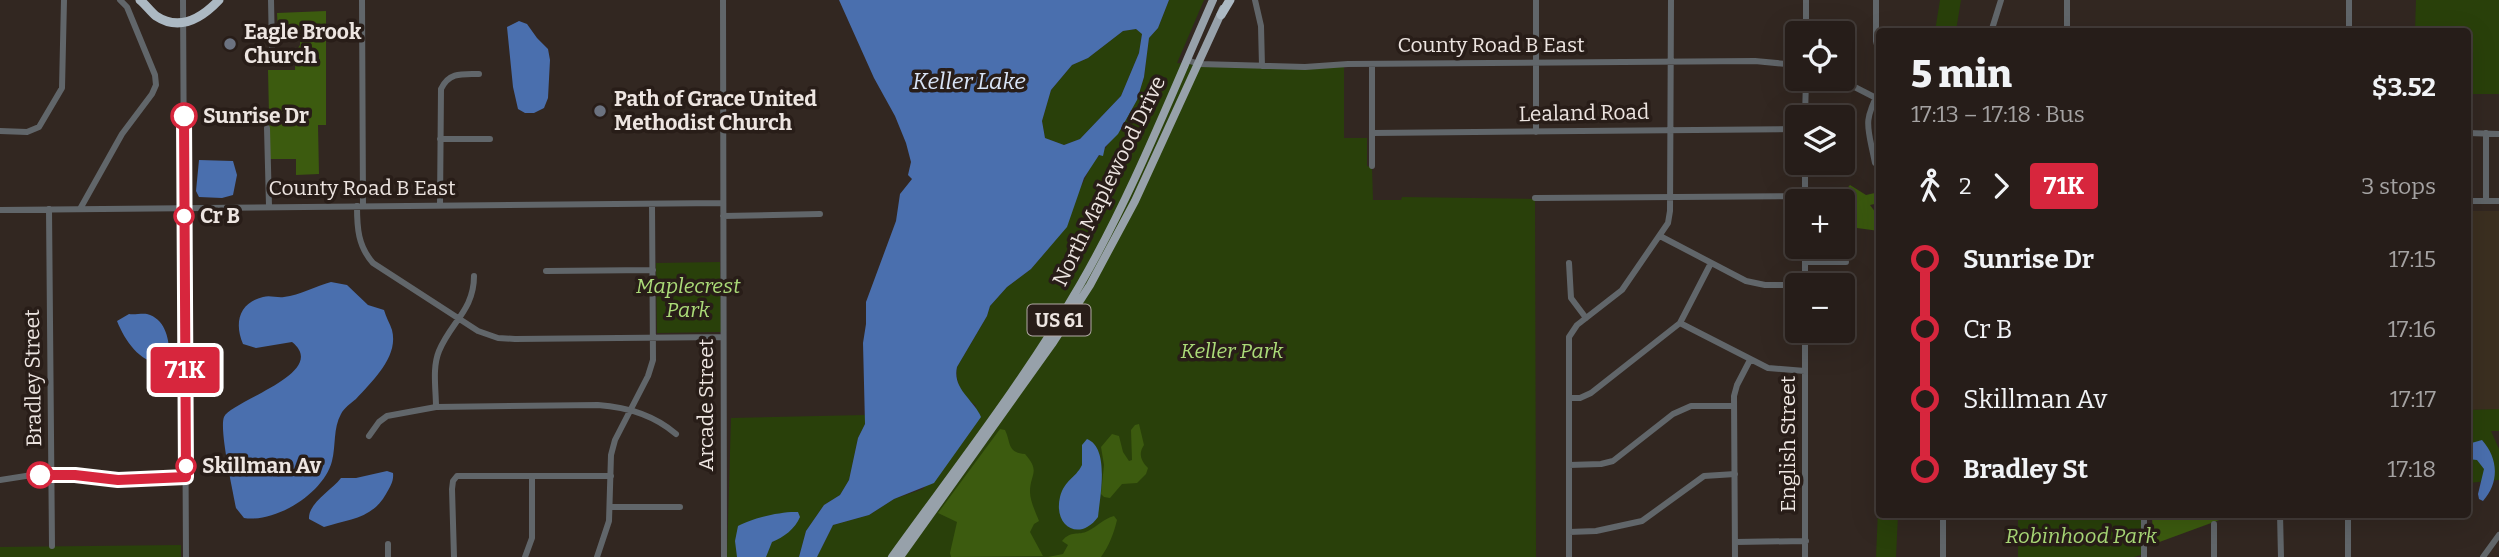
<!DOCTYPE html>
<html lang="en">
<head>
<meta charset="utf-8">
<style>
	body { margin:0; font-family:Bitter,serif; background:#2e2622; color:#f1f3f6; height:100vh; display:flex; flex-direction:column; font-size:26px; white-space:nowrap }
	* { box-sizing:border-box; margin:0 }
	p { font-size:23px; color:#a4a2a2 }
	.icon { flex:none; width:38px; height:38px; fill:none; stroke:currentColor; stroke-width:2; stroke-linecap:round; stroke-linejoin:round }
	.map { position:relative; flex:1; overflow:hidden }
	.side { position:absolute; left:1876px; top:28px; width:595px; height:490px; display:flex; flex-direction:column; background:#261d19; border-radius:7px; box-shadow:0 7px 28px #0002,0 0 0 2px #423b38 }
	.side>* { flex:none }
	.badge { padding:0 14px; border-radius:5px; font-size:24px; line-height:46px }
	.fabs { position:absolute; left:1785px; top:21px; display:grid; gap:14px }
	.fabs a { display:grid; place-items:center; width:70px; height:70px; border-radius:7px; background:#261d19; box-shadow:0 7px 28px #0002,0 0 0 2px #423b38; font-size:35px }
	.map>.badge { position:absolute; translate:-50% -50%; box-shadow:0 0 0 4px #fff }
	.legs { display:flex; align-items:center; gap:10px; height:77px; padding:0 35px; font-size:23px }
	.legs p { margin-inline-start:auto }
	.head { display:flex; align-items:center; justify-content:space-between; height:119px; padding:0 35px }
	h1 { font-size:38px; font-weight:800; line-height:52px }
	ul { padding:0 35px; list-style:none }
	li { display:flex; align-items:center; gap:24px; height:70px; font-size:26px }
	li i { display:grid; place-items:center; width:10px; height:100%; margin:0 9px; background:currentColor }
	li i::after { content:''; width:18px; height:18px; margin:-9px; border:5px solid; border-radius:50%; background:#261d19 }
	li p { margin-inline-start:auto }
	li:first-child i { background:linear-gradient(#0000 50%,currentColor 0) }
	li:last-child i { background:linear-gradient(currentColor 50%,#0000 0) }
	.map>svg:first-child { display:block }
</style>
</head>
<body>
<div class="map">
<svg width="2499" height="557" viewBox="0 0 2499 557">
	<rect width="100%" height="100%" fill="#322721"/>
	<path fill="#3b2f20" d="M2468,211H2499V409L2468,410Z"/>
	<path fill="#29400a" d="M1169,0H1204L1177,63L1220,67L1344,66V138H1367V166L1372,167L1373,200H1401L1402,197L1535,199L1536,557H817L833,525L869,515L894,499L923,489L976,406C964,398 954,383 957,367L987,316L990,306L1007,287L1031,269L1067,226L1076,197L1093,162L1103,152L1137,100L1144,77L1149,38L1158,28Z
		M1940,0H1961L1956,31H1935Z
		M2416,0H2499V94H2468V32L2415,31Z
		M1136,29L1142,33L1139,53L1121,96L1080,139L1064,145L1045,138L1042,121L1051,90L1072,65L1088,58L1123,31Z
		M720,262L721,332L657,333L656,263Z
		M2499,409V431H2491L2499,449V480L2468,483V410Z
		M865,415V424L858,438L849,480L840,495L824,505L806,531L799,557H727L731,418Z
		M1879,487L1880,514L1898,515L1896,557H1876Z
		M2018,515H2144V554L2134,557H2018Z
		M181,545V557H0V547Z"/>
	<path fill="#3c5b0f" d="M326,11V125H318L319,174L296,175V159H270L268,70H295L296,51L300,45V30L278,31L277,13Z
		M1850,185L1866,195L1879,192V203L1870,205L1879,217V231L1857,228L1851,201L1844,192Z
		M1139,424L1144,445C1138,454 1141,461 1148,468L1146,474L1137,483L1122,484L1110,498L1104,497L1101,494L1104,465L1101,447L1112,434L1119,436L1123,452L1129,461L1132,460L1131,430L1135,425Z
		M1000,429L1005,430C1011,442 1007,453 1025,454C1041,472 1030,474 1030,492C1030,501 1036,513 1039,521L1034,524L1030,532L1043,556L951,557L950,553L957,522L938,513Z
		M2173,515H2233L2154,544L2152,519Z
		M1114,516L1117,520C1114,533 1109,546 1101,557H1048L1063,554L1068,545L1062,541C1071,530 1078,536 1088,531C1098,526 1103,519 1114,516Z"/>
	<path fill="#4a6fae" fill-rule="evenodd" d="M839,0H1169L1158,28L1149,38L1144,77L1137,100L1118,134L1105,147L1103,156L1099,155L1084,178L1067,227L1031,269L1007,287L990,306L987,316L957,367C952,389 974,400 981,417L934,483L894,499L869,515L833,525L817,557H799L806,531L824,505L840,495L849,480L858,438L865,424L863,343L866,324V302L896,221L900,194L912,179L908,175L911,162L906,143L895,116L874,78ZM1136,29L1142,34L1139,53L1121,96L1080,139L1064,145L1045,138L1042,121L1051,90L1072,65L1088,58L1123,31Z
		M519,21L527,24L537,38L548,49L550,60L548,98L544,108L534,113H525L518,109L513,87L507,27Z
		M199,160L233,161L237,175L233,195L222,198L199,197L196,191Z
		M331,282L347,285L368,305L384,310C386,317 390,324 392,330C399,357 372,381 356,399C351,403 344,408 341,414C333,428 336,446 332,461C324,493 276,523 244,518L236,508C233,491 219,429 224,417C230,401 331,373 292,342L256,348L243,344C234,323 239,303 263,297C270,295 277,298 284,297C300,295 316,286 331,282Z
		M129,314C134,315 142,313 147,314C166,319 170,341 169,357L164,363C141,365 125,341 117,321Z
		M1087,439C1110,448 1100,496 1098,517C1080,542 1053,527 1060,497C1065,479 1075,479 1082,465V445Z
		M2482,440C2499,459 2499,483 2483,501L2479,499L2478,494L2484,469L2477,460L2468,459V444Z
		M387,471L393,473C394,481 390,487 386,494C372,519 349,519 324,527L309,519C308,503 331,491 341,478H356Z
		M798,512L800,517C795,529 784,537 772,542L766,557H737L735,541L738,526C752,518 782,511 798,512Z"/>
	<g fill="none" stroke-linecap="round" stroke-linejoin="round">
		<path stroke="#61666a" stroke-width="6" d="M183,0L186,557
			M271,0L272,49
			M362,0L363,206
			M723,0L724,557
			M1255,0L1261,26L1262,66
			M1536,0V132
			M1876,0V41L1880,57
			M2067,0V32
			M1991,32L2001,0
			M2349,32V0
			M1806,33V0
			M1187,60L1199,64L1305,67L1348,64L1755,61L1797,65
			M1372,64V166
			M1839,79L1880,100
			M1805,117L1806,79
			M267,128L269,206
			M0,131L27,132L39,127L62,88L64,0
			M1372,133L1797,129
			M2468,133L2499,134
			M2486,133V201
			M440,139H490
			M1875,163C1868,126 1862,124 1880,89
			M1535,198L1805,196
			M1805,201V163
			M2468,201H2499
			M440,205L441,89C449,72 462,74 479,74
			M357,206C357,228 358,246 373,263L478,331L498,338L515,339L723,337
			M49,209L52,546
			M80,209L122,134L152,94L156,85L155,75L127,7L120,0
			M0,210L723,203
			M723,216L820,214
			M1660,236L1746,281L1765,285H1797
			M1805,262H1846
			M1569,263L1571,298L1586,318
			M546,271L653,270
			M1805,285V247
			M1680,323L1711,263
			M1805,331V557
			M1569,398H1580L1591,393L1680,323L1768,368L1805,371
			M436,407C436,389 432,368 439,351C451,322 474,310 474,276
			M369,436L379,422L387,416L436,407L598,405C627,407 654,415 676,434
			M1569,465L1601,464L1613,461L1673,414L1691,406H1734
			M0,480L32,475L64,474L118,480L186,477
			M611,507H680
			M1976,514V516
			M2144,514V557
			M2280,514L2281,557
			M2348,514V557
			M2214,524V557
			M1569,532L1596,531L1642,521L1704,476L1735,474
			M1735,542L1806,541
			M388,544V557
			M454,557L452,489L453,481L457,476H611
			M525,557L532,538V476
			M597,557L609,521L611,455L615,440L648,376L653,360L652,204
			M1569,557V337L1577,325L1622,290L1668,223L1670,211L1671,0
			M1735,557L1734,396L1737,385L1750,360
			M1943,557V514
			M2483,557L2499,535"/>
		<path stroke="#97a1aa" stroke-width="8" d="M892,557C956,468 1025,380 1080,285C1132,195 1171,95 1213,0
			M900,557L1052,344L1090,285L1135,201L1223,9"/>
		<path stroke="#acb9c3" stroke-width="9" d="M140,0C146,5 150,11 156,16C180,32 202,18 219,0
			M1221,15L1230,0"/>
	</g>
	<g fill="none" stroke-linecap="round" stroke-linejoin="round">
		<defs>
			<path id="line-1" d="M40,475H75L118,480L186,477L184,116"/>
		</defs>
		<use href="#line-1" stroke="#fff" stroke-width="16"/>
		<use href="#line-1" stroke="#d7263d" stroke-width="10"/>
	</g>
	<g fill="#6b7280" stroke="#281d18" stroke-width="2.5">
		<circle cx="230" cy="44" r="7"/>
		<circle cx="600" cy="111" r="7"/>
	</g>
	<g fill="#fff" stroke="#d7263d" stroke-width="3.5">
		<circle cx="184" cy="116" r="12"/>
		<circle cx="184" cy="216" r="9"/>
		<circle cx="186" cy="466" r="9"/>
		<circle cx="40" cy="475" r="12"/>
	</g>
	<g text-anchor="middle" stroke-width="7" stroke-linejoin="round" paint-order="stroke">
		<rect fill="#281d18" stroke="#b2a9a5" stroke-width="2" x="1027.5" y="304.5" width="63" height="31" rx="5"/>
		<g font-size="19" font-weight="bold" fill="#ede5e1">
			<text x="1059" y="327">US 61</text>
		</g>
		<g font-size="21" font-weight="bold" fill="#ede5e1" stroke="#281d18" text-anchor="start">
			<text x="244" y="39">Eagle Brook<tspan x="244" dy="24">Church</tspan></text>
			<text x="614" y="106">Path of Grace United<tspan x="614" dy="24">Methodist Church</tspan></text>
		</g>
		<g font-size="21" fill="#ede5e1" stroke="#281d18">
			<text x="1491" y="52">County Road B East</text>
			<text transform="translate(1584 113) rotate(-1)" y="7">Lealand Road</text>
			<text transform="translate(1109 181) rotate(-64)" y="7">North Maplewood Drive</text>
			<text x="362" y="195">County Road B East</text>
			<text transform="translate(33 378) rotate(-91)" y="7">Bradley Street</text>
			<text transform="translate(706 405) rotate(-90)" y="7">Arcade Street</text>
			<text transform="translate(1788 444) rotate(-90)" y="7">English Street</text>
		</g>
		<g font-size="21" font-weight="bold" fill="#ede5e1" stroke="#281d18" text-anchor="start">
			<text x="203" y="123">Sunrise Dr</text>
			<text x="200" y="223">Cr B</text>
			<text x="202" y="473">Skillman Av</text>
		</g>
		<g font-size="21" font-style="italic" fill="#abdb78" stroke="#281d18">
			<text x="688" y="293">Maplecrest<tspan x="688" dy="24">Park</tspan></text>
			<text x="1232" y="358">Keller Park</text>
			<text x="2081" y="543">Robinhood Park</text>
		</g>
		<g font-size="23" font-style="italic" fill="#d9e4f6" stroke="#281d18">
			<text x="969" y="89">Keller Lake</text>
		</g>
	</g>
</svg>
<div class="fabs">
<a><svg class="icon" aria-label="locate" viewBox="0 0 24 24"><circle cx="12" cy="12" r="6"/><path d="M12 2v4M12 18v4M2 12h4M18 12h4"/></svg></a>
<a><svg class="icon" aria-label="layers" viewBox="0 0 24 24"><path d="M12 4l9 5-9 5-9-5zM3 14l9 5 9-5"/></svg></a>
<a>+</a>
<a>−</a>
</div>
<b class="badge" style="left:185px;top:370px;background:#d7263d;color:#fff">71K</b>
<section class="side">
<div class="head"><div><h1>5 min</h1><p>17:13 – 17:18 · Bus</p></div><b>$3.52</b></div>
<div class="legs"><svg class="icon" aria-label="walk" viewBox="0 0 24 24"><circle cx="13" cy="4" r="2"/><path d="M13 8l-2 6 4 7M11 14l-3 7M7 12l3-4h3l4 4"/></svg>2<svg class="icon" aria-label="forward" viewBox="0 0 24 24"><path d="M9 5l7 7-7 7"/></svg><b class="badge" style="background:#d7263d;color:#fff">71K</b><p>3 stops</p></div>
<ul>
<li><i style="color:#d7263d"></i><b>Sunrise Dr</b><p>17:15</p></li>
<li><i style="color:#d7263d"></i><span>Cr B</span><p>17:16</p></li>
<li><i style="color:#d7263d"></i><span>Skillman Av</span><p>17:17</p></li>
<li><i style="color:#d7263d"></i><b>Bradley St</b><p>17:18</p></li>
</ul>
</section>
</div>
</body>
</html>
